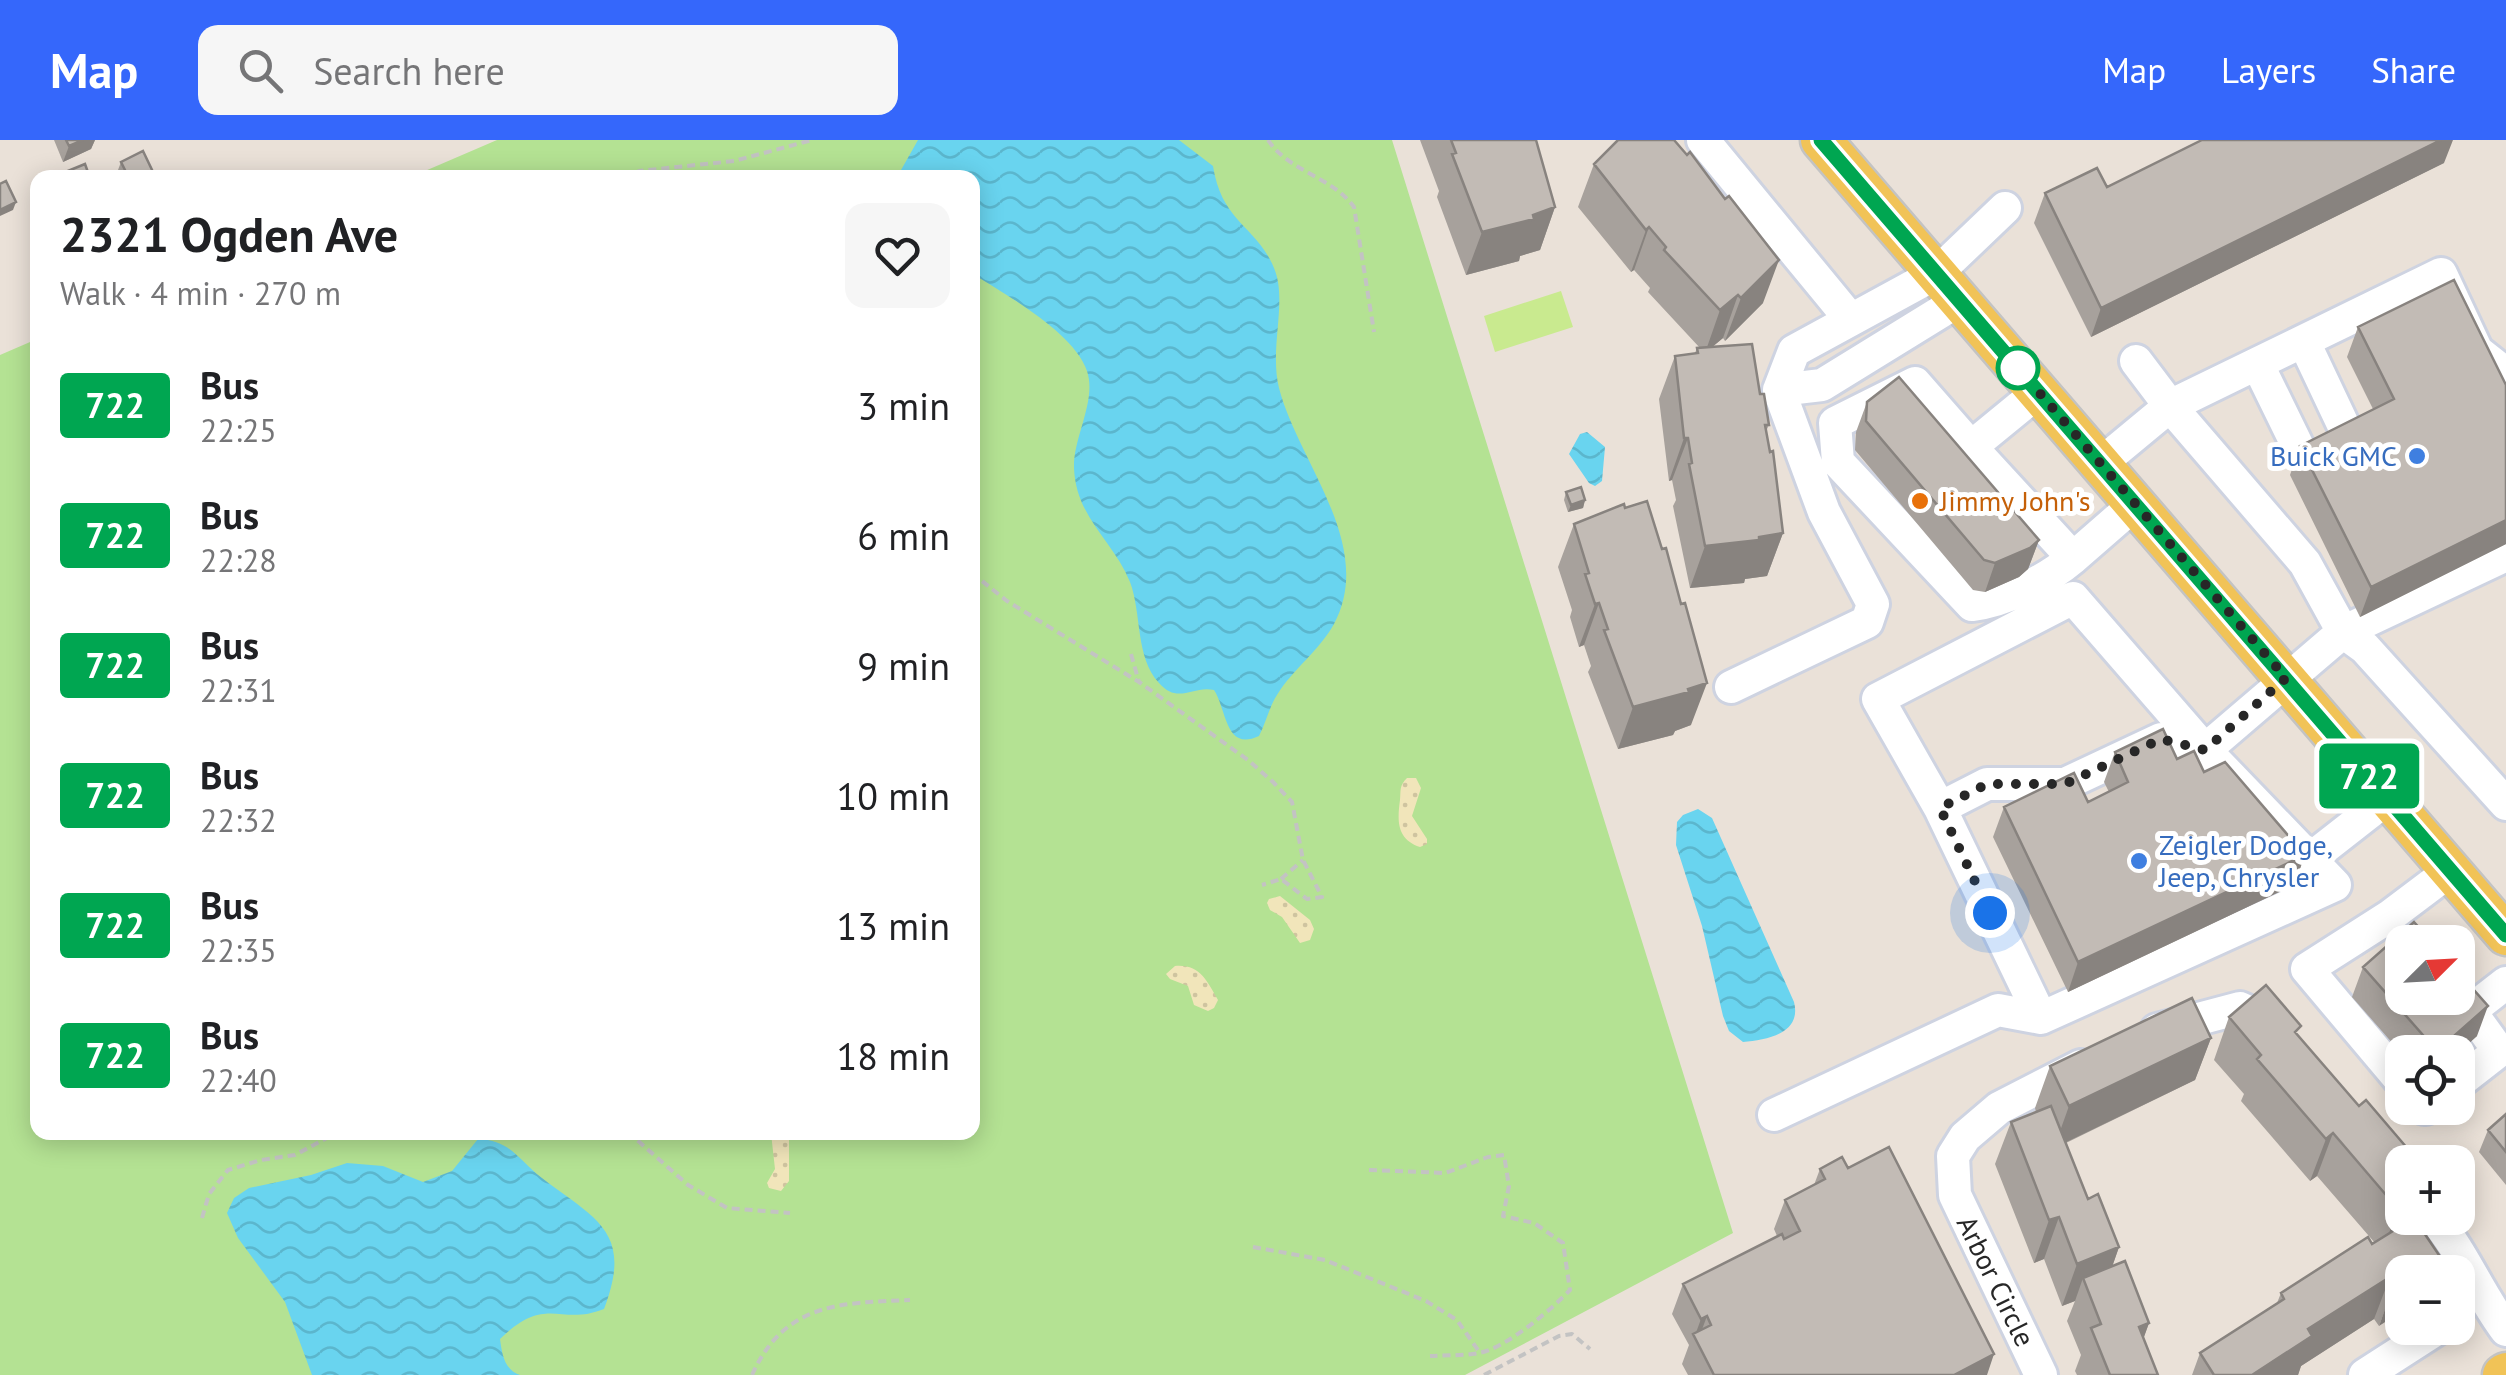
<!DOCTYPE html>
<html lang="en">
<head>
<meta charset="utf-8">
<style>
	body { margin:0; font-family:"PT Sans",sans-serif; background:#f6f6f6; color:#202124; height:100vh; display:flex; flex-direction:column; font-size:38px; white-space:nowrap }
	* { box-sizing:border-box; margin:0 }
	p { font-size:32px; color:#757577 }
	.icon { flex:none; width:55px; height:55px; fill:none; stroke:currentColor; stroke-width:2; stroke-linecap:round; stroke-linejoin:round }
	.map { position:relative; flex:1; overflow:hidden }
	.panel { position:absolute; left:30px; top:30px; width:950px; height:970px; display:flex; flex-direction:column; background:#fff; border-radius:20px; box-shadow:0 5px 25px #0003 }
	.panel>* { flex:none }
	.badge { padding:0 20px; border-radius:8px; font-size:35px; line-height:65px }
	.needle { width:65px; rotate:66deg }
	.fabs { position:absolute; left:2385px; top:785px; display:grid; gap:20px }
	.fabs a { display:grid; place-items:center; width:90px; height:90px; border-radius:20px; background:#fff; box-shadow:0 5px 25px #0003; font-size:50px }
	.you { position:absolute; width:50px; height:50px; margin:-25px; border:8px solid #fff; border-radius:50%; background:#1a73e8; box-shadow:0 0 0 15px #1a73e833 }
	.map>.badge { position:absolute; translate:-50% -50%; box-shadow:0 0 0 5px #fff }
	.round { display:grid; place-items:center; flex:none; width:105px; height:105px; border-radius:20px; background:#f6f6f6 }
	.summary { display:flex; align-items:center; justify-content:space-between; height:170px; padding:0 30px }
	h1 { font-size:48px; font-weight:700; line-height:75px }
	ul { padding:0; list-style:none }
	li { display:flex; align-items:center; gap:30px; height:130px; padding:0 30px }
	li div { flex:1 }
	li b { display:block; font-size:38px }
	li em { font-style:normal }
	li .badge { min-width:110px; font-weight:700; text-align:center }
	header { display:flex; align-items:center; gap:60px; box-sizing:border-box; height:140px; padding:0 50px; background:#3567fb; color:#fff }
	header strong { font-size:48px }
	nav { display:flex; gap:55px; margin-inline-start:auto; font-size:35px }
	.search { width:700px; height:90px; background:#f6f6f6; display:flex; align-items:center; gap:25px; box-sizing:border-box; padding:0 35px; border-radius:20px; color:#757577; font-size:38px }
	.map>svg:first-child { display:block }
</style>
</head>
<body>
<header>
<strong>Map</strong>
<div class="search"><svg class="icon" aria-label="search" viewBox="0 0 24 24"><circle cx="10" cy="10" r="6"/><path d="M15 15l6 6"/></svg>Search here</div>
<nav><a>Map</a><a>Layers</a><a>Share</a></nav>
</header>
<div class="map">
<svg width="2506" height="1235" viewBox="0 0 2506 1235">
	<defs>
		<pattern id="sand-dots" width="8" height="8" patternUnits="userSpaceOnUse" patternTransform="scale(2.5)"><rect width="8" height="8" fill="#f1e5ba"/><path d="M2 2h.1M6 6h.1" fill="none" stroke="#cfc4a0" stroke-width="1.8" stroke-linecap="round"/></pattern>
		<pattern id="water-waves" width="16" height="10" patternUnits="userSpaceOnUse" patternTransform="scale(2.5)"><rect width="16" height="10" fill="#69d4ef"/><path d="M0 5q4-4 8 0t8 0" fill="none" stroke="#5bb6cd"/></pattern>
	</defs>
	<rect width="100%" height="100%" fill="#eae1d8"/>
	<path fill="#b4e293" d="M497,0H1392L1733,1093L1465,1235H0V215L37,199L38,992H972V38L411,37Z"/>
	<path fill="url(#sand-dots)" d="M1407,638H1416L1421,648L1412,676L1427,699V704L1420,707C1397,699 1397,682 1400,660C1401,650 1399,646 1407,638Z
		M1280,756L1310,780L1314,789L1310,800L1300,803L1282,777L1270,770L1267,763L1269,759Z
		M1175,826C1200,824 1207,841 1218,860L1214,868L1208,871L1194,865L1188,846L1170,839L1166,834Z
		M771,993H789V1041L781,1051L769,1048L767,1043L775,1029Z"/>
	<path fill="#c9ea8f" d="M1561,151L1573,187L1495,212L1484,176Z"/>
	<path fill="url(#water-waves)" d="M918,0H1179L1213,26C1222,83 1256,85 1274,128C1288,161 1269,207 1279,248C1298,322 1376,405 1334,484C1319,511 1293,529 1277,555C1269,567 1266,583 1259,596C1225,612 1227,570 1214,550C1193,545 1178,565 1159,543C1135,517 1142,474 1130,442C1113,400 1076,378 1074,328C1073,297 1097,261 1087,231C1074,192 1006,155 973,134L972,38L892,37L901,30Z
		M1587,292L1605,307L1602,341L1595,346L1589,343L1569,314L1580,294Z
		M1698,669L1712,678L1794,862C1802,893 1768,900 1743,902L1729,891L1723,876L1702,786L1676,705L1677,682L1683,675Z
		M478,999C511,1000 518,1020 542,1038C595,1079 634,1091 604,1169C559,1187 547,1153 500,1199C502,1213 504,1230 520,1235H312L285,1162L238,1098L227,1073L234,1058L249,1048L311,1035L347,1023L383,1026L423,1042L452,1031Z"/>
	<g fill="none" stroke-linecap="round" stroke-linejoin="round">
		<defs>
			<path id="minor" d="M1703,0L1851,180
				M2304,202L2347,293
				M2136,221L2170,266L2305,423L2343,492L2365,508L2506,664
				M2258,225L2301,313
				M1779,250L1822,245L1960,160
				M2038,252L1971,307L2073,418L2135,364
				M1971,307L1915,243L1835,283L1838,322L1972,465C2005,461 2047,440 2073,418
				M2100,324L2170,266L2441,134L2477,211L2506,234
				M1731,547L1867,482L1873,464L1824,372L1779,250L1794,211L1937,133L2005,68
				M1940,668L1878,559L2073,458L2205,610L2335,745L2041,878L1940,668L1987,644H2065L2161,599L2205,610L2343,492L2506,415
				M2310,719L2388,658
				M2458,857L2470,871L2506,843
				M2157,890L2240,868L2269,881L2277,891
				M2402,942L2307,829L2390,776L2451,730
				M2458,943L2499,911L2470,871
				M2424,968H2426
				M1774,975L1998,870L2041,878
				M2434,1078C2463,1112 2479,1154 2506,1190
				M2041,1235L1955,1055L1953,1016L1965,997L1999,968L2081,926
				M2365,1235L2438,1188"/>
			<path id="major" d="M1821,0L2506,795
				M2503,1235L2506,1233"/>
		</defs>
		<use href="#minor" stroke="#ced3e1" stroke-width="38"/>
		<use href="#major" stroke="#c3c3c3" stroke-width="45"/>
		<path stroke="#c3c3c3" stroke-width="4" stroke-dasharray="8 5" stroke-linecap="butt" d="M1268,0C1289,32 1333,37 1354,67L1374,192
			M624,38L639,31L734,21L812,0
			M972,433L1007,461L1139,542L1248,620L1273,642L1292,662L1303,720L1322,757L1307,759L1281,739L1262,745
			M1131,514L1139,542
			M1281,739L1303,720
			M628,992L688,1045L727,1068L790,1073
			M1369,1030L1445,1033L1488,1017L1504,1015L1509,1046L1503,1076L1534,1083L1563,1103L1570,1150C1551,1170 1506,1208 1479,1213C1463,1216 1446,1215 1430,1216
			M202,1078L209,1054L228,1030L261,1020L295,1015L338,992
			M1253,1107L1325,1120L1426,1161L1457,1180L1480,1213
			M752,1235C785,1162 841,1163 910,1160
			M1484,1235L1559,1196L1572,1194L1590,1209"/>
		<use href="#minor" stroke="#fff" stroke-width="32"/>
		<use href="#major" stroke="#f1c357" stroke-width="40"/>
	</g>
	<path fill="#a7a19c" d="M54,0H95L91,9L63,22Z
		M1420,0H1536L1555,67L1540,110L1520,116L1519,121L1466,135L1437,57L1439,51Z
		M121,22L151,38H122L118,30Z
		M2444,23L2091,197L2034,83L2045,53L2107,47Z
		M1594,24L1763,163L1725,201L1723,198L1712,207L1760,254L1769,285L1766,291L1783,393L1767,436L1745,439L1744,443L1690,448L1673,366L1676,360L1672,340L1669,341L1659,259L1675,216L1695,213L1697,208H1700L1648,152L1650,148L1634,130L1631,132L1578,67Z
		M2358,187L2506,245V404L2360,477L2290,335L2300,306L2373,269L2347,217Z
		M1867,262L2039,400L2028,429L2019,437L1985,452L1973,450L1855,310L1856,292Z
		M1566,352L1585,360L1583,368L1568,372L1564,360Z
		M1574,384L1691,585L1675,591L1673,595L1618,609L1588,532L1591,526L1584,505L1579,507L1570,477L1572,470L1558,427Z
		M2115,612L2177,619L2204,632L2305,715L2294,745L2068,852L1993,697L2004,667L2088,662L2109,652L2104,642Z
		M2363,827L2477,896L2458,913L2402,912V914L2352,857Z
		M2229,877L2298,895L2402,1078H2419L2379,1186L2374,1179L2301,1226L2298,1235H2192L2200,1213L2277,1163L2281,1153L2375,1103L2317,1036L2310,1041L2241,961L2244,954L2214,920Z
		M2211,898L2195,940L2066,1003L2088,1059L2119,1107L2112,1127L2149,1183L2143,1199L2158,1235H2077L2075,1231L2081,1215L2067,1181L2075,1161L2062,1166L2044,1119L2034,1123L1995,1024L2011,982L2036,972L2035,968L2050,926Z
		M2506,974V1045L2479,1012L2488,990Z
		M1848,1028L1987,1235H1688L1682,1224L1689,1205L1672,1174L1683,1144L1777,1096L1774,1089L1785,1060L1814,1045L1820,1029Z"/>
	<path fill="#88837f" d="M83,0H95L91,9L63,22L69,6Z
		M2441,0H2453L2444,23L2091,197L2101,168Z
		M16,62L13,70L0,76V70Z
		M1555,67L1540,110L1520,116L1519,121L1466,135L1482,92Z
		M1649,87L1634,130L1631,132L1646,90Z
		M1779,120L1763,163L1725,201L1741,158Z
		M1738,155L1723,198L1705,213L1720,170Z
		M1684,298H1688L1672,340L1669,341Z
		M1585,360L1583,368L1568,372L1571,365Z
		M2506,380V404L2360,477L2371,447Z
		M1783,393L1767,436L1745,439L1744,443L1690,448L1705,406Z
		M2039,400L2028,429L2019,437L1985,452L1995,423Z
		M1599,463L1584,505L1579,507L1595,464Z
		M1707,543L1691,585L1675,591L1673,595L1618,609L1633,567Z
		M2305,715L2294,745L2068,852L2078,822Z
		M2488,866L2477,896L2458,913L2436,912Z
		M2211,898L2195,940L2054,1008L2069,966Z
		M2333,993L2317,1036L2310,1041L2326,999Z
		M2402,1065V1078H2419L2418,1081L2382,1112L2398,1069Z
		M2059,1077L2044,1119L2034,1123L2049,1080Z
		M2119,1107L2104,1150L2083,1138L2075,1161L2062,1166L2077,1124Z
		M2439,1115L2433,1132H2412Z
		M2390,1137L2374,1179L2301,1226L2298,1235H2252L2308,1189Z
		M2402,1139V1171L2379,1186L2394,1144Z
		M1707,1176L1697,1203L1694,1198L1701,1179Z
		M2149,1183L2134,1225L2139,1187Z
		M1994,1214L1987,1235H1954Z"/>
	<path fill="#c2bbb5" stroke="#88837f" stroke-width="2.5" d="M66,0H83L69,6Z
		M1451,0H1536L1555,67L1533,75L1534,79L1482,92L1452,14L1456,13Z
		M1618,0H1674L1687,15L1690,12L1725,59L1729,56L1779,120L1741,158L1738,155L1720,170L1664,110L1666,107L1649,87L1646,90L1594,24Z
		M2202,0H2441L2101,168L2045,53L2097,28L2107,47Z
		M143,11L153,32L141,38H129L121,22Z
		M85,24L90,38H59L58,35Z
		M6,41L16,62L0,70V44Z
		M2454,140L2506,245V380L2371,447L2300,306L2394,259L2358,187Z
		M1752,204L1760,254H1764L1769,285H1765L1770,312L1773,311L1783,393L1759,397V400L1705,406L1689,324L1692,323L1688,298H1684L1675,216L1698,213L1697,208Z
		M1899,237L2039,400L2030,408L1995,423L1984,420L1866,281L1867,262Z
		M1581,347L1585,360L1571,365L1566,352Z
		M1647,361L1662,409L1666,408L1681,464L1685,463L1707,543L1688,549L1689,552L1633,567L1604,490L1608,489L1599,463L1595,464L1585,434L1589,433L1574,384L1624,364L1625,368Z
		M2163,589L2177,619L2194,611L2204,632L2225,622L2305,715L2078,822L2004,667L2074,633L2088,662L2128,642L2115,612Z
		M2414,782L2432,802H2402V858H2458V832L2488,866L2437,911L2363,827Z
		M2266,845L2301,886L2295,892L2359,966L2366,960L2419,1022H2402V1065L2398,1069L2333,993L2326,999L2257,919L2261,915L2229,877Z
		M2192,858L2211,898L2069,966L2050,926Z
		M2051,966L2088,1059L2098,1054L2119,1107L2077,1124L2059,1077L2049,1080L2011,982Z
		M2506,974V1012L2488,990Z
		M1889,1007L1994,1214L1954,1235H1714L1693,1194L1711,1185L1707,1176L1701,1179L1683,1144L1782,1094L1784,1099L1800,1091L1785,1060L1825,1039L1820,1029L1842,1017L1848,1028Z
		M2414,1078L2439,1115L2412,1132H2402V1139L2394,1144L2390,1137L2308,1189L2312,1196L2252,1235H2214L2200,1213L2284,1159L2281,1153L2368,1097L2372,1104Z
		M2125,1121L2149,1183L2139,1187L2158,1235H2110L2091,1188L2101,1184L2083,1138Z"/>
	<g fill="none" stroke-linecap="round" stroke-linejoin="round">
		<defs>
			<path id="line" d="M1821,0L2506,795"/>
		</defs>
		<use href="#line" stroke="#fff" stroke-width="22"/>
		<use href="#line" stroke="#00a651" stroke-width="15"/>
		<path stroke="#272727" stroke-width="10" stroke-dasharray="0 18" d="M1990,773L1940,668L1987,644H2065L2161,599L2205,610L2286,538L2018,228"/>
	</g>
	<circle fill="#fff" stroke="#00a651" stroke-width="5" cx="2018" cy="228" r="20"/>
	<g fill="#3f7fe0" stroke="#fff" stroke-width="4">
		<circle cx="2417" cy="316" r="10"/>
		<circle cx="2139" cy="721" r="10"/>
	</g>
	<circle fill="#e8710a" stroke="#fff" stroke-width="4" cx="1920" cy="361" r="10"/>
	<g text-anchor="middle" stroke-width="10" stroke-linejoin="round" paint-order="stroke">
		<g font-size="28" fill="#366cbe" stroke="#fff" text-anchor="end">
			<text x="2397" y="326">Buick GMC</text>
			<text x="2159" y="715" text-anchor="start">Zeigler Dodge,<tspan x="2159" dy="32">Jeep, Chrysler</tspan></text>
		</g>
		<g font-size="28" fill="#c56008" stroke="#fff" text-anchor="start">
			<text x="1940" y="371">Jimmy John's</text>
		</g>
		<g font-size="28" fill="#272727" stroke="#fff">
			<text transform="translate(1996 1141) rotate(64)" y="10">Arbor Circle</text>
		</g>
	</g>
</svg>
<div class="fabs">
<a><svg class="needle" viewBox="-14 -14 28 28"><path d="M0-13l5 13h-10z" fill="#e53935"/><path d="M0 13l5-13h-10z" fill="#757577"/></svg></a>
<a><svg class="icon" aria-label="locate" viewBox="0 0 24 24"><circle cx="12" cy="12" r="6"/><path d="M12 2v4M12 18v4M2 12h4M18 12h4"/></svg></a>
<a>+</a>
<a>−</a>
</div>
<div class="you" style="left:1990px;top:773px"></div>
<b class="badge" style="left:2369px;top:636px;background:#00a651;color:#fff">722</b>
<section class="panel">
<div class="summary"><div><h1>2321 Ogden Ave</h1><p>Walk · 4 min · 270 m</p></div><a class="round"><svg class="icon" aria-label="heart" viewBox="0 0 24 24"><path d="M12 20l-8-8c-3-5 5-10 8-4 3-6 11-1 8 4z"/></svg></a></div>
<ul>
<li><span class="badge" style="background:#00a651;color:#fff">722</span><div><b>Bus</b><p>22:25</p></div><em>3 min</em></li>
<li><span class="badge" style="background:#00a651;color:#fff">722</span><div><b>Bus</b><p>22:28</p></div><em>6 min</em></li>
<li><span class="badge" style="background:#00a651;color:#fff">722</span><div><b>Bus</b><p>22:31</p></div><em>9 min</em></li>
<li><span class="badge" style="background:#00a651;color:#fff">722</span><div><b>Bus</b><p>22:32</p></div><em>10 min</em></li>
<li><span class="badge" style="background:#00a651;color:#fff">722</span><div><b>Bus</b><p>22:35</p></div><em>13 min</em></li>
<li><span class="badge" style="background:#00a651;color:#fff">722</span><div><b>Bus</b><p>22:40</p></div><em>18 min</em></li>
</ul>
</section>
</div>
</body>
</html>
